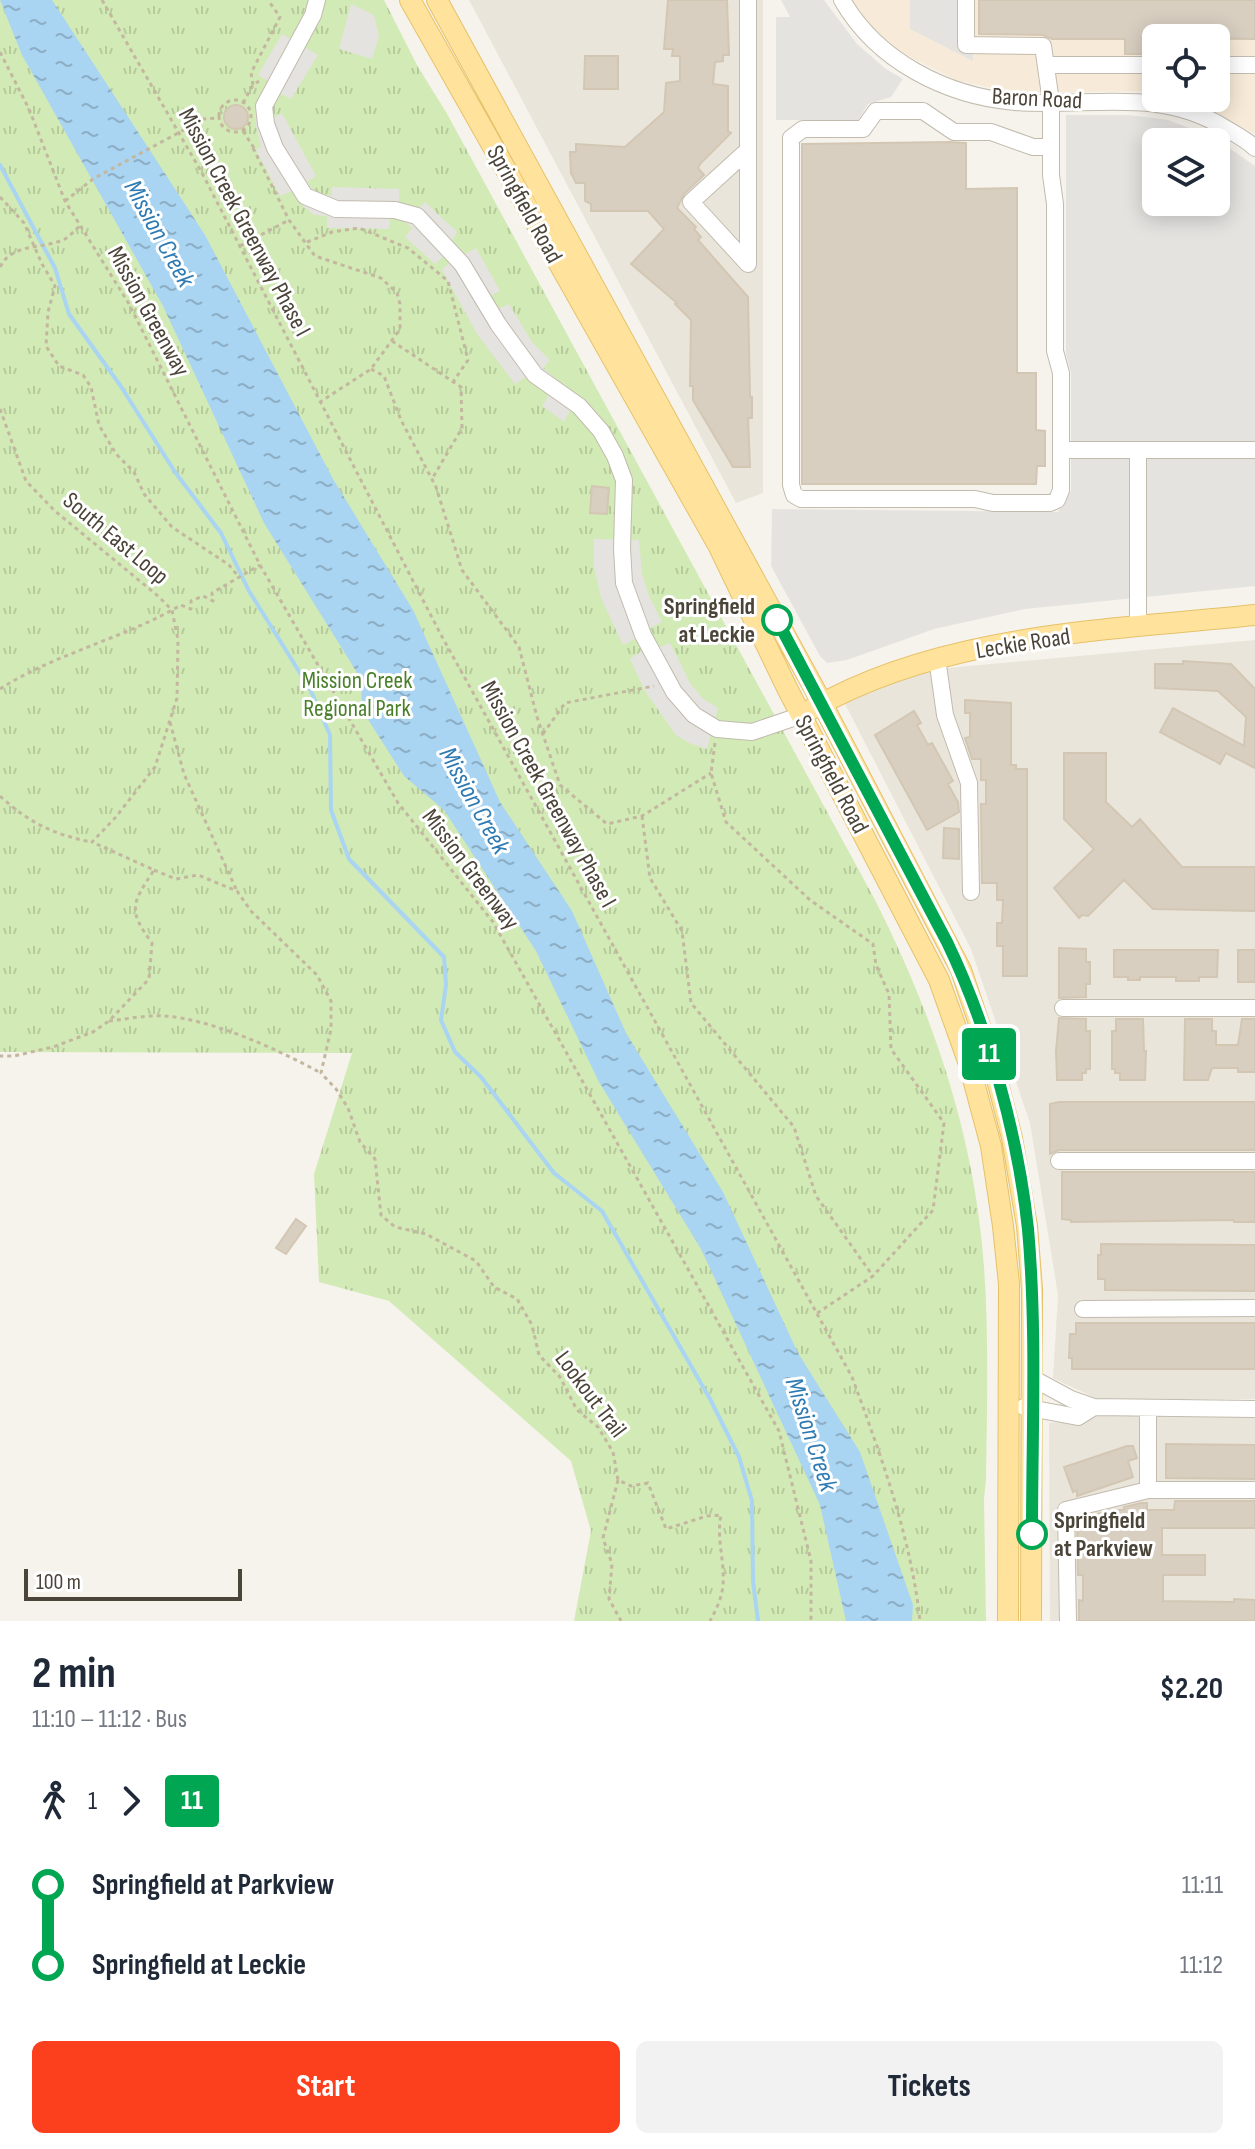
<!DOCTYPE html>
<html lang="en">
<head>
<meta charset="utf-8">
<style>
	body { margin:0; font-family:"Sofia Sans Condensed",sans-serif; background:#f2f2f3; color:#1f2937; height:100vh; display:flex; flex-direction:column; font-size:30px; white-space:nowrap }
	* { box-sizing:border-box; margin:0 }
	p { font-size:26px; color:#747a83 }
	.icon { flex:none; width:44px; height:44px; fill:none; stroke:currentColor; stroke-width:2; stroke-linecap:round; stroke-linejoin:round }
	.map { position:relative; height:1621px; overflow:hidden }
	.side { display:flex; flex-direction:column; background:#fff; flex:1 }
	.side>* { flex:none }
	.badge { padding:0 16px; border-radius:6px; font-size:28px; line-height:52px }
	.tools { position:absolute; left:1142px; top:24px; display:grid; gap:16px }
	.tools a { display:grid; place-items:center; width:88px; height:88px; border-radius:12px; background:#fff; box-shadow:0 4px 20px #0003; font-size:40px }
	.scale { position:absolute; left:24px; bottom:20px; width:218px; box-sizing:border-box; padding-left:8px; border:4px solid #4b4439; border-top:0; font-size:22px; line-height:28px; white-space:nowrap; color:#4b4439; -webkit-text-stroke:6px #fff; paint-order:stroke }
	.map>.badge { position:absolute; translate:-50% -50%; box-shadow:0 0 0 4px #fff }
	.legs { display:flex; align-items:center; gap:12px; height:88px; padding:0 32px; font-size:26px }
	.legs p { margin-inline-start:auto }
	.headline { display:flex; align-items:center; justify-content:space-between; height:136px; padding:0 32px }
	h1 { font-size:44px; font-weight:700; line-height:60px }
	.cta { display:flex; gap:16px; margin-top:auto; padding:16px 32px }
	.cta a { flex:1; height:92px; border-radius:12px; background:#fc3f1d; color:#fff; font-size:32px; font-weight:700; line-height:92px; text-align:center }
	.cta a+a { background:#f2f2f3; color:#1f2937 }
	ul { padding:0 32px; list-style:none }
	li { display:flex; align-items:center; gap:28px; height:80px; font-size:30px }
	li i { display:grid; place-items:center; width:12px; height:100%; margin:0 10px; background:currentColor }
	li i::after { content:''; width:20px; height:20px; margin:-10px; border:6px solid; border-radius:50%; background:#fff }
	li p { margin-inline-start:auto }
	li:first-child i { background:linear-gradient(#0000 50%,currentColor 0) }
	li:last-child i { background:linear-gradient(currentColor 50%,#0000 0) }
	.map>svg:first-child { display:block }
</style>
</head>
<body>
<div class="map">
<svg width="1255" height="1621" viewBox="0 0 1255 1621">
	<defs>
		<pattern id="park-tufts" width="24" height="20" patternUnits="userSpaceOnUse" patternTransform="scale(2)"><rect width="24" height="20" fill="#d2eab5"/><path d="M3 7l-1-3M5 7V3M7 7l1-3M15 17l-1-3M17 17v-4M19 17l1-3" fill="none" stroke="#b6ca9c"/></pattern>
		<pattern id="water-ripples" width="26" height="14" patternUnits="userSpaceOnUse" patternTransform="scale(2)"><rect width="26" height="14" fill="#a9d4f2"/><path d="M2 4q2-2 4 0t4 0M15 11q2-2 4 0t4 0" fill="none" stroke="#8caec5"/></pattern>
	</defs>
	<rect width="100%" height="100%" fill="#f6f3ec"/>
	<path fill="#eae5da" d="M469,0H763V493L736,503Z
		M1255,640V1399H1097L1053,1378L1058,1295L1030,1123L971,949L844,702L926,670Z
		M1096,1411L1255,1413V1621H1050L1049,1423L1081,1420Z"/>
	<path fill="#f7ead8" d="M850,0H1255V134L1212,111L1178,98H1216V38H1156V91L1014,93L956,80L902,53L858,15Z"/>
	<path fill="url(#park-tufts)" d="M0,0H384L418,67L446,112L874,898C933,1014 975,1137 984,1267C989,1338 987,1409 986,1479L984,1499L986,1621H574L591,1531L571,1461L389,1301L319,1282L314,1174L352,1053L0,1052Z"/>
	<path fill="#e5e3e0" fill-rule="evenodd" d="M781,0H824L857,44L886,69L903,79L891,97L868,104L858,120H776V17H790Z
		M910,0H973V61L910,29Z
		M351,4L374,15L379,36L372,59L339,49Z
		M282,34L318,55L291,99L279,93L272,105L271,113L273,118L282,113L316,176L307,182L315,192L331,196L332,187L399,189V202L419,208L425,202L457,232L452,240L465,254L476,248L500,291L491,296L498,309L509,304L532,342L550,360L543,368L578,396L564,422L542,406L549,395L526,377L515,384L477,334L442,270L450,262L444,256L435,264L405,237L412,228L404,221L390,218L389,229L327,228V216L314,215L303,206L292,191L280,196L256,150L261,147L256,126L255,107L268,81L258,75Z
		M1066,115H1129L1168,120L1213,137L1255,166V586L1025,609L934,629L847,660L827,663L820,656L771,566L772,509L1058,512L1071,491V373L1066,354ZM1156,142H1216V202H1156Z
		M594,539L639,540L642,574L649,596L662,622L649,629L658,648L670,643L690,683L702,698L718,708L707,749L689,743L676,735L645,691L630,659L642,651L635,639L623,645L601,598L594,567Z"/>
	<path fill="url(#water-ripples)" d="M0,0H52L205,235L333,479L413,610L500,802L572,911L626,1033L723,1192L798,1353L860,1452L913,1605L912,1621H846L820,1505L701,1249L599,1082L536,951L444,810L404,776L362,710L361,679L264,523L163,306L22,55Z"/>
	<g fill="none" stroke-linecap="round" stroke-linejoin="round">
		<path stroke="#a9d4f2" stroke-width="4" d="M0,165L55,268L69,314L120,385L175,472L221,533L249,591L310,689L330,735L331,810L349,859L444,957L446,985L441,1020L455,1052L481,1077L554,1173L602,1211L710,1399L739,1457L752,1501L753,1581L758,1621"/>
	</g>
	<path fill="#d8cfc1" stroke="#d3c7b4" stroke-width="2" d="M668,0H727L729,55H723V61L715,62L713,84L728,86V131L731,133L700,164L698,168L704,175L684,194L677,208L696,227L694,229L701,237L698,240L748,297L750,397H752V418H748L750,467H733L693,400V386H690L691,320L675,304L677,303L631,264L664,229L648,211H591V204L585,201V183H576L571,173L570,152H576V144L625,147L664,112L666,83L680,81V56H672L673,49H664Z
		M979,0H1255V39L1156,38V54H1125V39H1052L1043,35L979,34Z
		M585,56H618V89H584Z
		M224 117a12 12 0 1 1 24 0a12 12 0 1 1-24 0Z
		M950,142L966,143V189L1017,188V373H1036V430L1045,431V466H1037L1036,484H802V144Z
		M592,486L609,488L607,514L590,513Z
		M1183,661L1231,664L1255,689V768L1226,753L1220,764L1215,761L1160,732L1173,708L1244,746L1246,717L1218,691L1155,688V664H1183Z
		M965,700L1011,703V765H1016V769H1027V976H1003V946H997V923H1002L1003,900H997V883H982L981,804H986V780H981V759H972L965,738L970,737V713H965Z
		M914,711L921,723L917,725L928,745L932,743L953,781L948,784L958,802L959,812L927,830L875,735Z
		M1064,753H1106V802L1132,827L1140,819L1182,867H1255V911L1153,909L1124,880L1088,916L1082,915L1079,918L1054,888L1094,849L1064,819Z
		M944,828L959,829V859L943,858Z
		M1059,948L1086,949V962H1090V984H1086V997L1059,998Z
		M1114,950H1218L1217,977H1199V981H1176V977H1140V980H1128V977H1114Z
		M1238,950H1255V982H1238Z
		M1059,1018L1086,1019V1031H1090V1069H1086V1073H1082V1080H1057L1056,1051Z
		M1116,1019H1143L1144,1051H1146L1145,1080H1120V1073H1115V1069H1112V1031H1116Z
		M1185,1019H1212V1031H1216V1045H1238L1242,1019H1255V1072H1238V1068H1212L1208,1080H1184Z
		M1059,1102H1255V1150H1059L1050,1154V1104Z
		M1062,1172H1255V1222H1234V1220L1071,1222V1220L1062,1219Z
		M296,1219L306,1226L286,1254L276,1248Z
		M1101,1244L1255,1245V1291L1105,1290V1279H1098V1255H1101Z
		M1076,1323H1255V1369H1072V1358H1069L1070,1334H1076Z
		M1166,1444L1255,1445V1479L1166,1478Z
		M1127,1446H1133L1137,1458L1128,1461L1133,1477L1077,1496V1490L1073,1492L1064,1467Z
		M1175,1501H1255V1528H1162V1555H1205V1575H1163V1601L1234,1602V1599L1255,1600V1621H1079V1600L1083,1601V1575H1078L1077,1519L1112,1510H1124V1507L1141,1503H1147V1510H1174Z"/>
	<g fill="none" stroke-linecap="round" stroke-linejoin="round">
		<defs>
			<path id="minor" d="M317,0L313,15L264,106L266,124L275,148L305,196L336,209L395,210L417,216L462,264L498,324L535,375L579,406L601,431L615,456L624,480L622,548L624,583L643,635L674,692L694,715L717,729L752,732L802,715
				M842,0C877,61 946,96 1015,102C1089,108 1157,86 1225,128C1235,134 1247,140 1255,148
				M966,0V45L1043,46L1051,102V175L1055,204V351L1061,373V450H1255
				M1046,65H1156
				M1216,65H1255
				M1051,147H1033L991,132H954L923,111H876L863,129H803L791,138V485L794,495L801,499H975L993,503H1050L1057,500L1061,490V450
				M748,150L691,202L748,264V0
				M1138,450V627
				M937,658L945,715L969,783L971,892
				M1063,1008H1255
				M1059,1161H1255
				M1083,1309L1255,1308
				M1032,1378L1071,1399L1094,1407L1255,1409
				M1024,1407L1078,1417L1094,1407
				M1148,1408V1490
				M1068,1621L1066,1510L1148,1490H1255"/>
			<path id="major" d="M410,0L718,545L788,690L939,980L969,1064L991,1146L1003,1226L1009,1284L1008,1621
				M437,0L814,688L961,970L994,1068L1012,1138L1027,1226L1032,1289L1031,1621
				M812,709C942,634 1109,630 1255,615"/>
		</defs>
		<use href="#minor" stroke="#c2bbae" stroke-width="18"/>
		<use href="#major" stroke="#e6c16a" stroke-width="22"/>
		<path stroke="#c4b79f" stroke-width="3" stroke-dasharray="4 4" stroke-linecap="butt" d="M102,0L202,173L440,633L852,1377C881,1456 911,1537 920,1621
			M0,52L29,109L65,201L129,304L260,565L398,803L493,922L779,1431L811,1561V1621
			M253,85L251,73L280,17L268,0
			M219 116a16 16 0 1 1 32 0a16 16 0 1 1-32 0Z
			M243,103L253,85L259,81
			M243,131L254,148
			M253,148L289,220L315,256L381,278L397,293L400,304V329L371,369L320,402
			M0,197L24,223L42,264L55,286L48,312L46,346L59,366L83,375L91,387L99,425L116,454L134,472L144,494L172,527L229,565L238,576
			M65,201L93,179L204,119L219,118
			M307,242L332,232L359,228L408,248L448,281L468,360L453,382
			M240,246L289,220
			M0,267C13,242 42,250 65,239C70,236 75,230 80,226
			M392,341L461,387L462,428L432,479
			M371,369L384,376L401,420L436,487L462,570L519,647L537,717L560,785L607,824L642,816L711,773
			M0,409L26,481L55,511L158,596L172,610L178,640L177,698L155,767L115,818L92,842L154,870C132,904 127,909 152,943L149,979L109,1021L93,1032L53,1047L14,1056H0
			M0,689C56,653 123,639 181,605L191,609V601L203,596L213,601L212,593L260,565
			M170,722L184,774L236,889
			M543,734L565,703L654,686
			M715,743L711,773L726,822L810,900L873,944L876,965L889,994L891,1049L944,1123L933,1210L873,1276L816,1314
			M0,796C29,823 53,834 91,842
			M642,816L650,878L682,931L691,1003L794,1127L816,1196L873,1276
			M154,870L176,879L198,875L237,891L251,911L317,975L331,1001V1029L321,1073L336,1089L348,1108L360,1142L375,1159L381,1215L395,1227L426,1234L476,1261L494,1287L517,1299L532,1325L539,1355L560,1377L577,1410L598,1427L613,1452L618,1480L631,1486L648,1483L666,1529L707,1516L721,1515C716,1539 725,1561 723,1585C722,1598 716,1610 710,1621
			M109,1021C127,1019 146,1015 164,1016C212,1019 279,1050 321,1073
			M618,1480L603,1538L612,1564L609,1599L621,1621"/>
		<use href="#minor" stroke="#fff" stroke-width="16"/>
		<use href="#major" stroke="#ffe39c" stroke-width="20"/>
	</g>
	<g fill="none" stroke-linecap="round" stroke-linejoin="round">
		<defs>
			<path id="line-1" d="M777,620L947,942C988,1027 1018,1135 1028,1229C1037,1330 1032,1432 1032,1534"/>
		</defs>
		<use href="#line-1" stroke="#fff" stroke-width="18"/>
		<use href="#line-1" stroke="#00a651" stroke-width="12"/>
	</g>
	<g fill="#fff" stroke="#00a651" stroke-width="4">
		<circle cx="777" cy="620" r="14"/>
		<circle cx="1032" cy="1534" r="14"/>
	</g>
	<g text-anchor="middle" stroke-width="6" stroke-linejoin="round" paint-order="stroke">
		<g font-size="24" fill="#4b4439" stroke="#fff">
			<text transform="translate(1037 98) rotate(3)" y="8">Baron Road</text>
			<text transform="translate(525 204) rotate(61)" y="8">Springfield Road</text>
			<text transform="translate(245 222) rotate(62)" y="8">Mission Creek Greenway Phase I</text>
			<text transform="translate(149 311) rotate(61)" y="8">Mission Greenway</text>
			<text transform="translate(116 538) rotate(40)" y="8">South East Loop</text>
			<text transform="translate(1023 643) rotate(-9)" y="8">Leckie Road</text>
			<text transform="translate(832 774) rotate(62)" y="8">Springfield Road</text>
			<text transform="translate(549 794) rotate(61)" y="8">Mission Creek Greenway Phase I</text>
			<text transform="translate(471 869) rotate(53)" y="8">Mission Greenway</text>
			<text transform="translate(591 1394) rotate(53)" y="8">Lookout Trail</text>
		</g>
		<g font-size="24" font-weight="bold" fill="#4b4439" stroke="#fff" text-anchor="end">
			<text x="755" y="614">Springfield<tspan x="755" dy="28">at Leckie</tspan></text>
			<text x="1054" y="1528" text-anchor="start">Springfield<tspan x="1054" dy="28">at Parkview</tspan></text>
		</g>
		<g font-size="24" fill="#4a7f2a" stroke="#fff">
			<text x="357" y="688">Mission Creek<tspan x="357" dy="28">Regional Park</tspan></text>
		</g>
		<g font-size="26" font-style="italic" fill="#2e7ab2" stroke="#fff">
			<text transform="translate(160 233) rotate(61)" y="9">Mission Creek</text>
			<text transform="translate(475 800) rotate(61)" y="9">Mission Creek</text>
			<text transform="translate(812 1434) rotate(72)" y="9">Mission Creek</text>
		</g>
	</g>
</svg>
<div class="tools">
<a><svg class="icon" aria-label="locate" viewBox="0 0 24 24"><circle cx="12" cy="12" r="6"/><path d="M12 2v4M12 18v4M2 12h4M18 12h4"/></svg></a>
<a><svg class="icon" aria-label="layers" viewBox="0 0 24 24"><path d="M12 4l9 5-9 5-9-5zM3 14l9 5 9-5"/></svg></a>
</div>
<div class="scale">100 m</div>
<b class="badge" style="left:989px;top:1054px;background:#00a651;color:#fff">11</b>
</div>
<section class="side">
<div class="headline"><div><h1>2 min</h1><p>11:10 – 11:12 · Bus</p></div><b>$2.20</b></div>
<div class="legs"><svg class="icon" aria-label="walk" viewBox="0 0 24 24"><circle cx="13" cy="4" r="2"/><path d="M13 8l-2 6 4 7M11 14l-3 7M7 12l3-4h3l4 4"/></svg>1<svg class="icon" aria-label="forward" viewBox="0 0 24 24"><path d="M9 5l7 7-7 7"/></svg><b class="badge" style="background:#00a651;color:#fff">11</b></div>
<ul>
<li><i style="color:#00a651"></i><b>Springfield at Parkview</b><p>11:11</p></li>
<li><i style="color:#00a651"></i><b>Springfield at Leckie</b><p>11:12</p></li>
</ul>
<div class="cta"><a>Start</a><a>Tickets</a></div>
</section>
</body>
</html>
